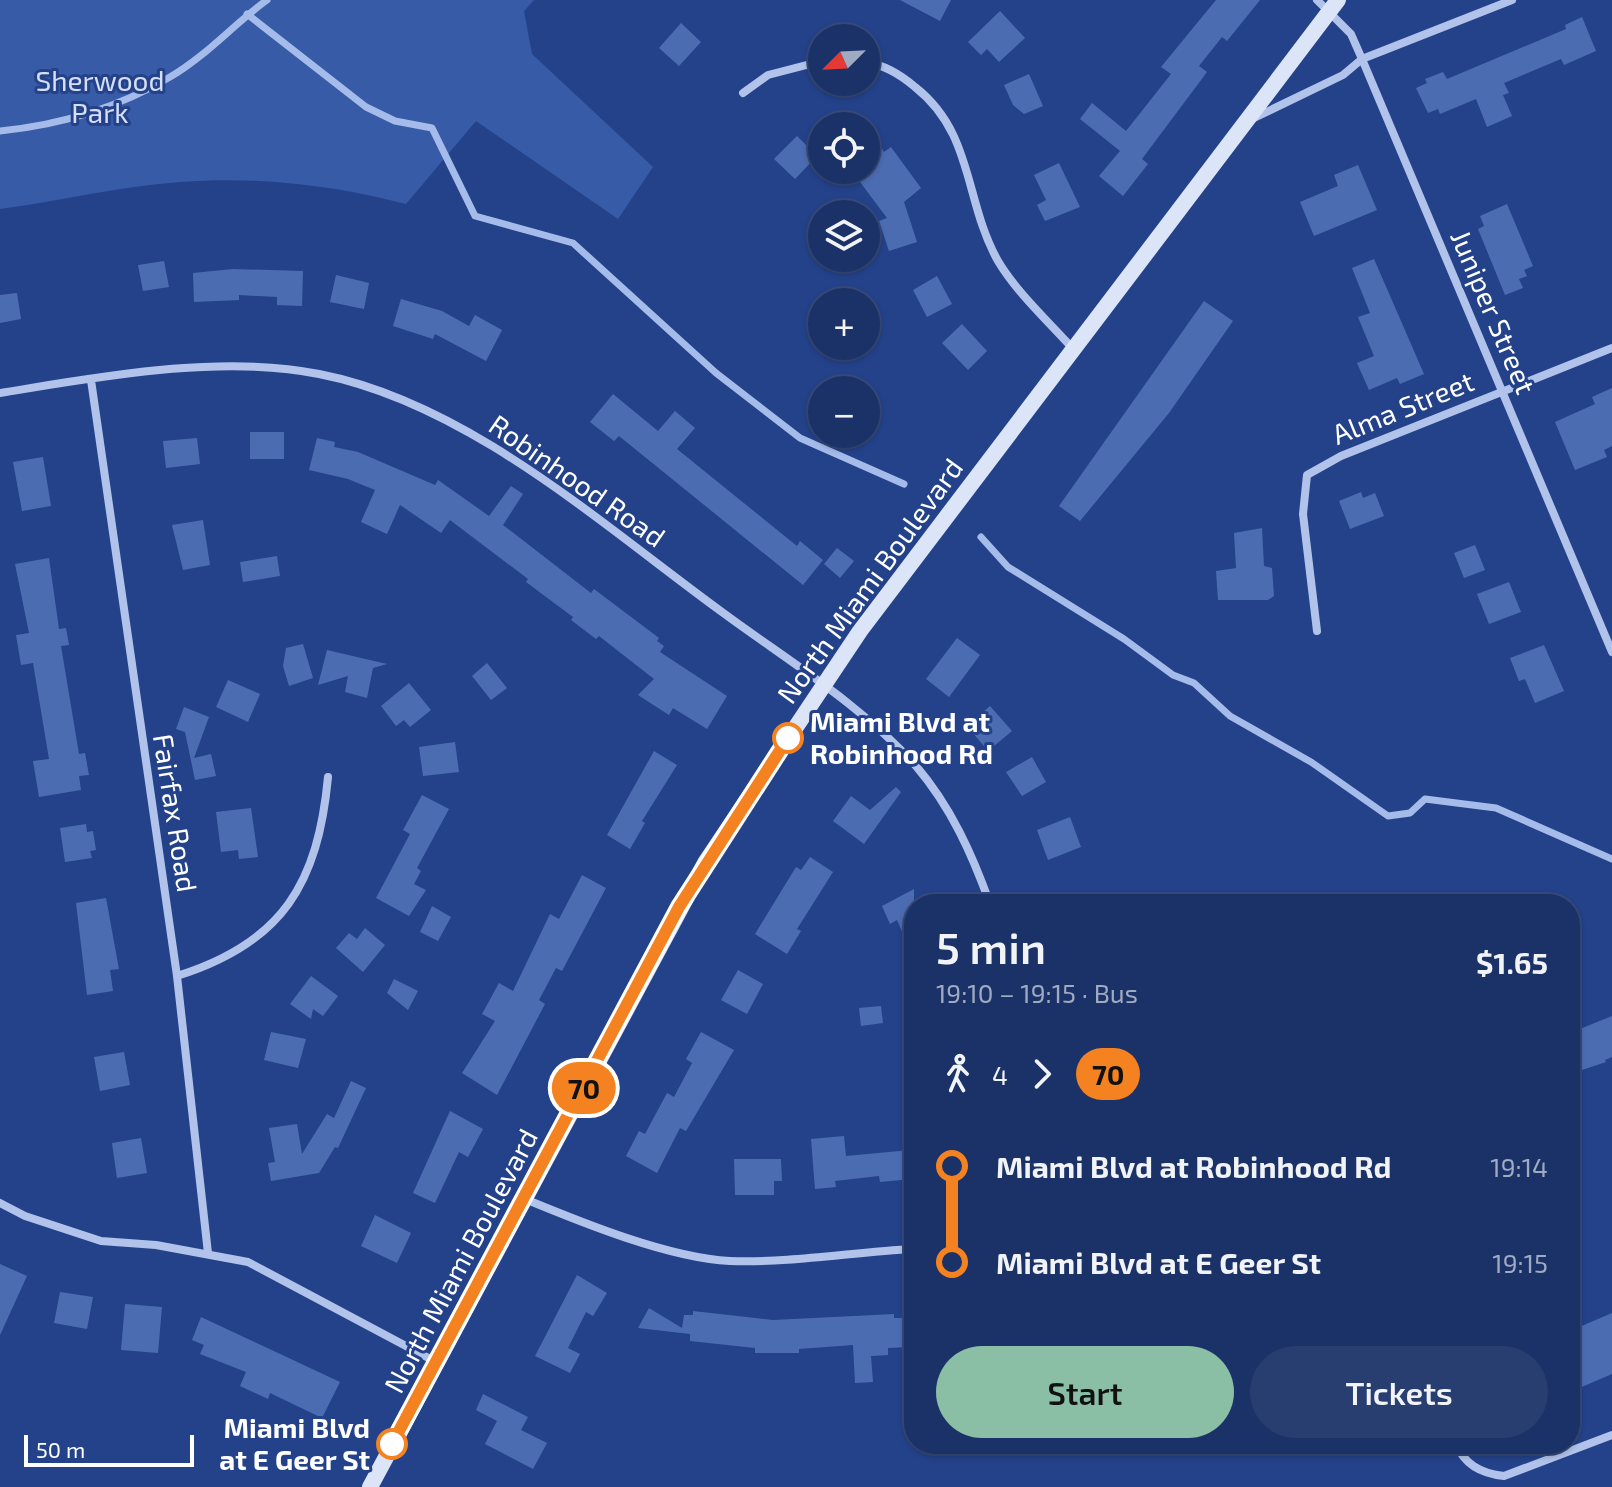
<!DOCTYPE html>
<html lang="en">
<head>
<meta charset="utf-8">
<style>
	body { margin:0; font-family:"Exo 2",sans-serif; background:#283e71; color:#f1f3f6; height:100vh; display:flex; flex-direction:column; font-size:30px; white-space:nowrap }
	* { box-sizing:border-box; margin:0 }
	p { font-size:26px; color:#a0aac0 }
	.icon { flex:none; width:44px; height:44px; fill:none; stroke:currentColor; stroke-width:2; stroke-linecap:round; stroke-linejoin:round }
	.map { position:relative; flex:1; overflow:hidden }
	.side { position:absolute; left:904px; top:894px; width:676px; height:560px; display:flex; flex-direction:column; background:#1b3268; border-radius:32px; box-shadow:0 2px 6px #0004,0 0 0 2px #394d7c }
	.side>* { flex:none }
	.badge { padding:0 16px; border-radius:26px; font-size:28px; line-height:52px }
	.needle { width:52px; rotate:246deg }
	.buttons { position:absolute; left:808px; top:24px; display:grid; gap:16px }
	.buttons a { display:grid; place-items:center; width:72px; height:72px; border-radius:50%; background:#1b3268; box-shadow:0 2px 6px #0004,0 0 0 2px #394d7c; font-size:40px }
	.scale { position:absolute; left:24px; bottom:20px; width:170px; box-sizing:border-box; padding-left:8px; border:4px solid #fff; border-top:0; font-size:22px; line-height:28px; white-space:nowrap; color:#fff; -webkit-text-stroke:6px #24428a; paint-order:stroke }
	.map>.badge { position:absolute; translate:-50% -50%; box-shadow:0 0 0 4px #fff }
	.legs { display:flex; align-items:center; gap:12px; height:88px; padding:0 32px; font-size:26px }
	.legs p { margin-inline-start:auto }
	.overview { display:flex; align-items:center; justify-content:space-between; height:136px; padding:0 32px }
	h1 { font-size:44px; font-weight:600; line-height:60px }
	.action { display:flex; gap:16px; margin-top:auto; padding:16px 32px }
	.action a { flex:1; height:92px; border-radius:48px; background:#8abfa5; color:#111; font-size:32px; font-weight:600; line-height:92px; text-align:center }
	.action a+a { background:#283e71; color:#f1f3f6 }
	ul { padding:0 32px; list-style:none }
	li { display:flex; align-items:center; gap:28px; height:96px; font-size:30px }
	li i { display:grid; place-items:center; width:12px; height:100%; margin:0 10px; background:currentColor }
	li i::after { content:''; width:20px; height:20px; margin:-10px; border:6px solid; border-radius:50%; background:#1b3268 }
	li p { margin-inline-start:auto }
	li:first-child i { background:linear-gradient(#0000 50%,currentColor 0) }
	li:last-child i { background:linear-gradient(currentColor 50%,#0000 0) }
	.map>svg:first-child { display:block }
</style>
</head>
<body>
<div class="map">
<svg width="1612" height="1487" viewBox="0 0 1612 1487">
	<rect width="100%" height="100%" fill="#24428a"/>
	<path fill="#385ba7" d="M0,0H534L524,11L532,54L653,167L618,219L476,121L406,204C333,185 256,176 181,182C121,186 60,201 0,209Z"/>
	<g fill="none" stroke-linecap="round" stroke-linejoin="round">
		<path stroke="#a5bceb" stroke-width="7" d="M247,14L366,107L395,121L432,128L475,216L573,243L716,373L800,438L904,484
			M0,131C59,125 118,108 170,77C205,57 234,24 267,0
			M981,537L1008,567L1124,639L1173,675L1194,683L1230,716L1311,762L1388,816L1410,813L1425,799L1496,808L1612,859"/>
	</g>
	<path fill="#4c6cb2" d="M900,0H951L940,21Z
		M1216,0H1260L1227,41L1222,37L1199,66L1207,72L1142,159L1148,164L1123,196L1099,176L1120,151L1080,119L1092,103L1126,131L1171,74L1161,67Z
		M1000,11L1025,38L999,62L987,49L981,55L968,42Z
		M1582,17L1596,51L1564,65L1561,59L1504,83L1509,93L1503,95L1512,116L1487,127L1476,99L1440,114L1438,109L1428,113L1416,88L1427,83L1425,79L1443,72L1447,79L1566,29L1565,25Z
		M681,23L701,42L679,66L659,48Z
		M1029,74L1043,106L1024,114L1013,105L1004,85Z
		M797,136L817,156L795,179L774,159Z
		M881,147L884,152L891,147L921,188L904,202L917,242L889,251L879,221L887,218L851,170H866V158Z
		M1059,163L1080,207L1045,221L1037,205L1046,200L1034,175Z
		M1358,165L1377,210L1314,236L1300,202L1338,186L1334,175Z
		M1507,204L1533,266L1524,270L1527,276L1519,279L1523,288L1505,295L1478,229L1484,226L1480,216Z
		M1374,259L1424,374L1400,384L1397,378L1369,390L1357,363L1374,356L1358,317L1370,313L1352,268Z
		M164,261L169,287L143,291L138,265Z
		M233,269L303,271L302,306L277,305V297L239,295V300L194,302L193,273Z
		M336,275L369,283L364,309L330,302Z
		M937,276L952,304L927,317L913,290Z
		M17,293L21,319L0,323V295Z
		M401,299L442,311L469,326L475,315L502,330L486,361L435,334L433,339L393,326Z
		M1204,301L1233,321L1169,413L1080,521L1059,506Z
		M962,324L987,351L968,370L942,343Z
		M1612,388V446L1604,450L1607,457L1575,470L1555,422L1595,404L1592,397Z
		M613,394L658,431L675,411L695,428L677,449L797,546L800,541L823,560L803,585L619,436L614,441L590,422Z
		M250,432H284V459H250Z
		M197,438L200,464L166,468L163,441Z
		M317,438L335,442L334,447L358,452L435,485L438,480L489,516L511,486L523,494L503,525L591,593L594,589L659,638L657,641L664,646L660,652L727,696L707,729L673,708L669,715L638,695L654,679L599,636L596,639L571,620L573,617L526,582L528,579L450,520L441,533L400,505L387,534L361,522L375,490L348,479L309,470Z
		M43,457L51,506L22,511L13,462Z
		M1361,492L1363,498L1375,493L1384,516L1350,529L1339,501Z
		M203,520L210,565L183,570L172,525Z
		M1262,528L1264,566L1272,568L1274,596L1268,600H1218L1216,571L1236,568L1234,533Z
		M1475,545L1485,570L1464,578L1454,553Z
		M837,548L854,561L840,578L824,564Z
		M277,556L280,576L243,582L240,562Z
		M49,558L59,629L66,628L69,645L61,646L79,754L85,753L89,775L79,776L81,790L39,797L33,761L49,759L33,663L21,665L16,635L29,633L15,564Z
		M1509,582L1521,612L1489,624L1477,594Z
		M957,638L980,655L949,697L926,679Z
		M303,644L313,678L289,686L283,666L286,648Z
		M1544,645L1564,691L1535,703L1525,679L1519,681L1510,658Z
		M327,650L387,664L373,668L367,698L345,692L348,676L318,685Z
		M487,663L507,688L491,700L472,676Z
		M228,680L260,694L248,722L216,707Z
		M409,683L431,710L410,727L404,720L396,726L381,706Z
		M990,706L1012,731L988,751L967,726Z
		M184,707L209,717L194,758L211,754L216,776L195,780L185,732L176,729Z
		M455,742L459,772L423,776L419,747Z
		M654,751L677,765L642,821L645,823L630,849L607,835Z
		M1032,757L1046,782L1022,796L1006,772Z
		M896,787L901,792L864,844L833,821L851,796L870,810Z
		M422,795L449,809L417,868L421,871L414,884L426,890L409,916L376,898L410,834L403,830Z
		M251,808L258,857L239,859L238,850L221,852L216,812Z
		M1070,817L1081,847L1048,860L1037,830Z
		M86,824L87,832L93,831L96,850L90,851L92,858L65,862L60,828Z
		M810,857L833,872L797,929L801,931L787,954L755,934L796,867L801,870Z
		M582,875L606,888L562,971L556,968L539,1000L545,1004L497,1095L462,1073L495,1021L482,1014L499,983L513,991L550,914L559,919Z
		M914,889V959L897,920L890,924L882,906Z
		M106,898L119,969L110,970L113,991L87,995L76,903Z
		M432,906L451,917L438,941L420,932Z
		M365,928L385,945L363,972L336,948L349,933L357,939Z
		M738,970L763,984L747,1014L721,1000Z
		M311,976L338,996L323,1016L313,1009L311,1019L290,1004Z
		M394,979L418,991L408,1010L387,993Z
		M881,1006L883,1023L861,1026L859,1008Z
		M1612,1016V1057L1605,1060L1606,1062L1570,1074V1033Z
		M271,1032L306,1039L298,1068L264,1060Z
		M701,1032L734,1050L686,1131L680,1128L657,1173L626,1156L639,1131L645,1134L667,1093L674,1097L692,1063L686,1059Z
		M124,1052L130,1085L100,1091L94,1057Z
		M351,1081L366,1088L338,1148L335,1147L319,1173L271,1181L268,1163L275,1162L269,1128L297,1124L302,1154L327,1114L334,1118Z
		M450,1111L483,1129L468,1157L459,1152L435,1203L413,1193Z
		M844,1136L846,1156L910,1150L912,1179L880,1182L879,1176L835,1181L836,1187L815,1189L811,1139Z
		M141,1138L147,1173L117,1178L112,1143Z
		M734,1159H781L782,1181H774V1195H735Z
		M375,1215L411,1233L397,1263L361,1246Z
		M0,1264L27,1276L0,1335Z
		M577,1275L607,1293L593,1316L586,1312L568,1348L580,1354L570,1373L535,1356Z
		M60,1292L93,1297L87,1329L54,1323Z
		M125,1304L162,1307L158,1353L121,1350Z
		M649,1308L682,1328L684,1315H693V1311L773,1320L894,1314V1318H909L910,1347L888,1348V1355L871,1356L873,1382L855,1383L853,1345L799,1349V1353H755V1348L690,1341V1334L638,1328Z
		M1612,1313V1374L1570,1392V1331Z
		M201,1317L340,1382L322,1418L270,1393L268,1399L240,1386L246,1372L200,1354L204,1345L192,1340Z
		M483,1394L528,1417L521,1430L547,1443L533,1469L485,1444L497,1421L476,1410Z"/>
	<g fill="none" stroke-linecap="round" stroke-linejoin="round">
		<path stroke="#b1c3ea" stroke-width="8" d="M1317,0L1351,34L1362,59L1612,652
			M866,62C884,65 901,75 915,87C974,133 964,201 998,261C1017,293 1049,322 1074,350
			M743,93L768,75L822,61
			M1252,119L1343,75L1362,59L1512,0
			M91,380L177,976L208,1253
			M0,393C99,377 220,354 319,374C468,403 601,524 722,612C787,660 862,705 916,766C951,807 972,854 990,904
			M1317,631L1303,514L1307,475L1341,456L1612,348
			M177,976C283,943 318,883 328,777
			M525,1199C583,1223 669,1258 730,1261C793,1263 852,1252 914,1249
			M0,1203L25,1216L101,1241L156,1245L248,1262L436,1362
			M1456,1444C1465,1466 1483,1474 1504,1476L1612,1435"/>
		<path stroke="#dce4f8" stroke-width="16" d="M370,1487L705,863L860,631L1338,0"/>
	</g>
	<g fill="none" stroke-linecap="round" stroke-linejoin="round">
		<defs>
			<path id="line-1" d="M392,1444L679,907L788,738"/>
		</defs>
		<use href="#line-1" stroke="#fff" stroke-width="18"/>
		<use href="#line-1" stroke="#f58220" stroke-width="12"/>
	</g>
	<g fill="#fff" stroke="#f58220" stroke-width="4">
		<circle cx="788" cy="738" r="14"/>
		<circle cx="392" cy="1444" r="14"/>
	</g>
	<g text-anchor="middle" stroke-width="6" stroke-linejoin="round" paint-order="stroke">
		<g font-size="28" fill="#d5e0f8" stroke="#24428a">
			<text x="100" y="91">Sherwood<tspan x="100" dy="32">Park</tspan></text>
		</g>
		<g font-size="28" fill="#fff" stroke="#24428a">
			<text transform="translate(1493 312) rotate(67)" y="10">Juniper Street</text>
			<text transform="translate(1403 408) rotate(-22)" y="10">Alma Street</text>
			<text transform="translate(577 481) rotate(35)" y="10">Robinhood Road</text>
			<text transform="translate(870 581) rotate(-54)" y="10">North Miami Boulevard</text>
			<text transform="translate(175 813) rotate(81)" y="10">Fairfax Road</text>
			<text transform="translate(461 1261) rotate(-62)" y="10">North Miami Boulevard</text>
		</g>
		<g font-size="28" font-weight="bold" fill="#fff" stroke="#24428a" text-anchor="start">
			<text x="810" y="732">Miami Blvd at<tspan x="810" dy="32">Robinhood Rd</tspan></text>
			<text x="370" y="1438" text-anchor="end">Miami Blvd<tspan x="370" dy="32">at E Geer St</tspan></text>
		</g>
	</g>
</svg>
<div class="buttons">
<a><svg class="needle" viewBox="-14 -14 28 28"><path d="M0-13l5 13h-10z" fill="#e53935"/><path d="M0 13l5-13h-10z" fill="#a0aac0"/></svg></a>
<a><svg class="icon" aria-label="locate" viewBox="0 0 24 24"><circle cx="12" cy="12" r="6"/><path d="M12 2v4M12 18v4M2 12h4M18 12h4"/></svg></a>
<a><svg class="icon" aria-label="layers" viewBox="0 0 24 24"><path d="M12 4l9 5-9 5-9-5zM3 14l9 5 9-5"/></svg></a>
<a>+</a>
<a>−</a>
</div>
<div class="scale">50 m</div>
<b class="badge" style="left:584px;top:1088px;background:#f58220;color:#111">70</b>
<section class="side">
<div class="overview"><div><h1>5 min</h1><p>19:10 – 19:15 · Bus</p></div><b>$1.65</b></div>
<div class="legs"><svg class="icon" aria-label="walk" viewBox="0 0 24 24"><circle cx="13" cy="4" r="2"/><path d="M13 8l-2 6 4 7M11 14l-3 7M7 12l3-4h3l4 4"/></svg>4<svg class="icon" aria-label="forward" viewBox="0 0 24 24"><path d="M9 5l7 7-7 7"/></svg><b class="badge" style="background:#f58220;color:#111">70</b></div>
<ul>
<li><i style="color:#f58220"></i><b>Miami Blvd at Robinhood Rd</b><p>19:14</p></li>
<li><i style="color:#f58220"></i><b>Miami Blvd at E Geer St</b><p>19:15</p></li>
</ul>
<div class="action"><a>Start</a><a>Tickets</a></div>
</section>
</div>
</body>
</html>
